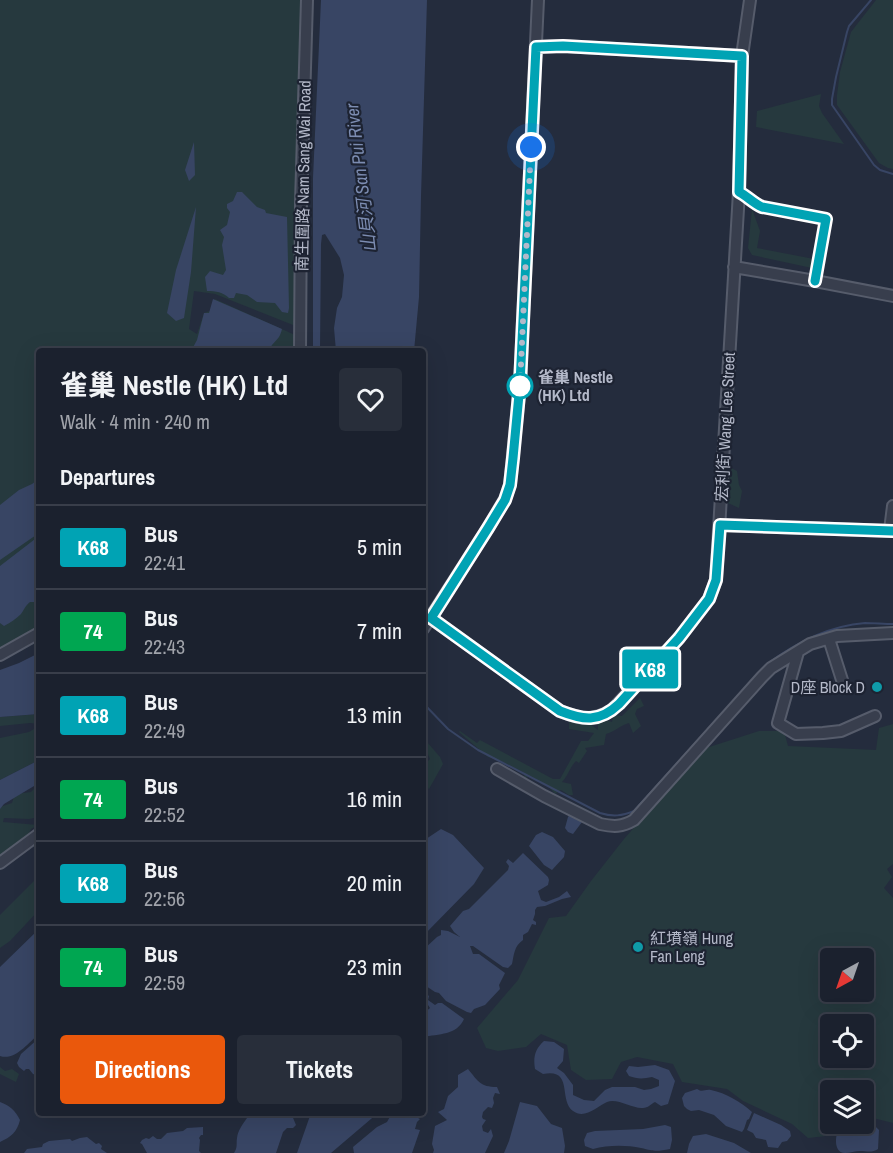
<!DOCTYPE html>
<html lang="en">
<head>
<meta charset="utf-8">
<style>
	body { margin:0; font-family:"Archivo Narrow","Noto Sans TC",sans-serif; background:#282e3a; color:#f1f3f6; height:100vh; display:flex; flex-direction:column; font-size:22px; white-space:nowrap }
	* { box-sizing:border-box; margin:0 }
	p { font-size:20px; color:#a0a3aa }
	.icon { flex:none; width:33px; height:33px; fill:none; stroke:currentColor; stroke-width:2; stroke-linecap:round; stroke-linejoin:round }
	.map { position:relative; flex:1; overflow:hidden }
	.drawer { position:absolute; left:36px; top:348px; width:390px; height:768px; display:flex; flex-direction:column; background:#1b212e; border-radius:6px; box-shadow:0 6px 24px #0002,0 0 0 2px #393e4a }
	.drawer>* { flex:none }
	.badge { padding:0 12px; border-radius:4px; font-size:21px; line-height:39px }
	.needle { width:39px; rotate:220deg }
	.controls { position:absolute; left:820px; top:948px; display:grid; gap:12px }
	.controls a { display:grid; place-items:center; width:54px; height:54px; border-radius:6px; background:#1b212e; box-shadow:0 6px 24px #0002,0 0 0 2px #393e4a; font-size:30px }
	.you { position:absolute; width:30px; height:30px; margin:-15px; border:4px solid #fff; border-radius:50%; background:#1a73e8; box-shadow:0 0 0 9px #1a73e833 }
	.map>.badge { position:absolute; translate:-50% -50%; box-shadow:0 0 0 3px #fff }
	h2 { padding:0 24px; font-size:22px; line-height:54px }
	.round { display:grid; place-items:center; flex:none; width:63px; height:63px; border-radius:6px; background:#282e3a }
	.summary { display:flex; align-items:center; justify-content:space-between; height:102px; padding:0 24px }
	h1 { font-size:28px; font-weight:700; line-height:45px }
	.cta { display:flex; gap:12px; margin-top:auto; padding:12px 24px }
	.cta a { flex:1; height:69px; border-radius:6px; background:#ea580c; color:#fff; font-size:24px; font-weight:700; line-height:69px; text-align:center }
	.cta a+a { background:#282e3a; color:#f1f3f6 }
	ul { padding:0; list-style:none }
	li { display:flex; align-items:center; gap:18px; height:84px; padding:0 24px; border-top:2px solid #393e4a }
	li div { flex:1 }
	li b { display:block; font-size:22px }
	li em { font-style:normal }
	li .badge { min-width:66px; font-weight:700; text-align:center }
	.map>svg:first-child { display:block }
</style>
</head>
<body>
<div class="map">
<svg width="893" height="1153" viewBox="0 0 893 1153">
	<rect width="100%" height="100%" fill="#242c3d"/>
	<path fill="#26393e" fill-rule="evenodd" d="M0,0H303L301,202L294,203L298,221V327L215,294L194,291L189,329L197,334L204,313L210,311L215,299L295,335V351H39V631L0,651Z
		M876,0H893V169L888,168L879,163L837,105V95L840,72L851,32Z
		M821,94L819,106L822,113L844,144L756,127L757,111Z
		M752,209L760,231L757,248L814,259L812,268L752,255L748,248Z
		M729,467L737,471L739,485L742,491L739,508L717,498L719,480Z
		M640,698L644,706L637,709L635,714L641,726L633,733L629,723C621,725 614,732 606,734L604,745L585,748L587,751L579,763L576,761C570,767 568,776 562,782L571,784L573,795H569L561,790L555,794L549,787L531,776L525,778L523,772L501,761L488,757L459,732L460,731L477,743L480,740L553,779H560L581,741H588L594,733L569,729V721L577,711L584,725L590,724L598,730V723L604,719L612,722L613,715L622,716Z
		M39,714V724L30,723L0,726V717Z
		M893,724V864L887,869L892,877L884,888L893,898V1123L877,1119L864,1118V1090H831V1124H850L826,1136L808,1138L792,1124L743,1101L727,1089L682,1082L673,1064L637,1057L621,1062L612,1079L586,1080L571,1070L567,1045L541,1034L526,1047L498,1051L486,1048L477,1028L518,980L549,918L566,916L591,881L624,839L703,749L759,731H784L788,746L876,750L879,728ZM831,958H864V992H831ZM831,1024H864V1058H831Z
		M39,726V760L0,780V738L29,732Z
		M427,742L440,757L443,764L429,789L423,782V766L430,759L425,748Z
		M39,784V817L29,819L4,818L3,822L38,825L31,829L28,835L0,859V807L12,803L15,794L31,792Z
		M39,876V910L10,941L0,948V915Z
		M0,1067L5,1071L12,1069L19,1074L16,1082L0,1074Z"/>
	<path fill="#384564" d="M321,0H427L421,196L419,297L414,351H336L334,328L337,308L342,297L344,275L340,258L325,234L322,235L321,244L320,351H313V178Z
		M194,142L195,175L189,181L185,170Z
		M237,192H242L257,207L265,210L266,213L287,217L289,308L288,313L282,312L275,303L257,302L247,295L236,293L234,298H229C223,292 216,291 207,291L205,277L210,271L223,275L226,270L222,245L224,237L220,230L227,225L230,212L227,208V204L233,201Z
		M196,207L191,272L184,318L176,321L167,313L176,270Z
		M213,299L282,329C279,342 273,340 269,351H191L197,340L204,313H209Z
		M39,479V533L0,560V505L19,490L32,484Z
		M39,536V602H30C25,606 24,610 21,614C16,619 10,623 4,626L0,623V566Z
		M39,653V714L0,717V670L19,663Z
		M39,760V783L4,804L0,809V780Z
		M571,813L580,818L582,822L573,834L568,832L565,828L568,817Z
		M441,829L453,835L484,868L474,884L423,936V841Z
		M542,832L553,837L565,851L564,857L552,870L544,865L529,846L536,835Z
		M523,853L548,877L549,880L548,885L538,891L541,900L546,902L559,897L567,891L571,897L562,899L545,906L537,907L535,910V914L533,920L536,922V925L532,924L528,932L523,935V940C514,946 514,955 512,964L508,968L503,967L473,946H470L473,954H479L505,973L499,985L500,989L485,1005L474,1009L471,1013L467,1012L446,1001L439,993L435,992L423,984V950L437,937L441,935V930L448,931L460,937L454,932L450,926L463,911L469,909L508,870L509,866L506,862L508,859L513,863Z
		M39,929V1034C28,1043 15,1061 0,1056V967Z
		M423,991L429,996L428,1000L435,1005L438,1003H442L464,1019C457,1035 439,1034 423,1037V1014L430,1008L426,1002L423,1005Z
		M39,1038V1076L33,1074L29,1069H26L24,1071L19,1067L17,1063L21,1054Z
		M544,1041L554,1042L564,1049L563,1061L557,1068L564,1073L573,1085V1095L584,1100L594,1101L605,1090L612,1087H635L644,1090L651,1089L659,1086V1080L652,1077C643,1079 637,1079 629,1076L626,1071L629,1066L638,1067L655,1065L669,1070L675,1081L668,1104L661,1106L655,1102C651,1104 648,1108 643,1108C632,1109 618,1098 607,1102C597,1106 585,1120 573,1111C558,1100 574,1068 543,1074L535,1069C533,1057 535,1049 544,1041Z
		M468,1069C478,1081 480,1087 497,1087L500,1094L495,1093L493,1098L494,1103L492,1108L488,1107L483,1112L482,1117L483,1119L486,1120L482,1126L483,1131L488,1133L491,1129L493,1136L485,1153H433L434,1150L432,1144L435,1126L447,1120L438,1112L444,1109L448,1096L458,1087V1075Z
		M697,1089C703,1093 704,1089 711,1090C726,1093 741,1102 752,1112L749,1119L747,1120L744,1129L742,1132L726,1126L714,1115L699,1110L691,1111L687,1109L684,1106L682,1098L685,1093Z
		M0,1102C10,1106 15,1110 20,1120C17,1132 11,1137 0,1142Z
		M520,1102L537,1106L551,1124L562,1128L565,1146L564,1153H504L509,1141Z
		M260,1113H291L296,1125L293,1128H287L283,1132L276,1153H234C238,1147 236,1144 237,1138C238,1130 243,1124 247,1118L256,1117Z
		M311,1113H378L331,1153H297Z
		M392,1113H415L414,1116L420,1119L417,1122L415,1129L420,1130L412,1153H354L353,1147L377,1127L387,1122Z
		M754,1113L781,1125L790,1131L791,1136L787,1141L782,1142L778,1148L768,1147L766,1140L756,1138L753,1133L747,1130Z
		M865,1123L874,1125L879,1130L878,1149C872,1153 867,1151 860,1151C855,1151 850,1153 845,1153C835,1153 835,1140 837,1134L840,1133L843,1136L848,1133H854L855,1125Z
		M665,1125L671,1127L672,1140L670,1149C656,1152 654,1151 641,1148C626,1145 608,1145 593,1149L585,1146L584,1140L587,1133L595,1131L643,1129Z
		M203,1127V1135H201L199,1138L200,1140L199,1151L201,1153H147L142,1144L140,1143L142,1140L146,1138L149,1139L153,1136L157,1139H161L167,1133L183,1131L187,1128Z
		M706,1134L734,1143L751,1153H687L689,1144L693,1136Z
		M87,1137L96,1144L99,1143L102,1146L101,1149L107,1153H24L27,1149L42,1147L43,1144L49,1141L70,1139L72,1141L80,1138Z"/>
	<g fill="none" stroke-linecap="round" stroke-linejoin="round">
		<path stroke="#384564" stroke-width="2" d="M871,0L849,26L847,32L836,77L832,99V105L874,165L880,170L893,174
			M423,703L448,729L478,750L600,813C613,817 622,816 634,811L766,665C795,643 828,626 865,623C874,623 884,624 893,624"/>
		<defs>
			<path id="minor" d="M536,47L563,46L742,56
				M734,267L815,281L893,296
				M300,351L301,203L307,0
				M720,525L893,531
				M890,530L893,506
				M431,618L560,711C580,719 592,722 612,710L679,638L709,599L716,580L739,192L742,56L750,0
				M423,629L488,528L505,499L510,485L520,384L538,0
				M829,639L842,680
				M798,652L778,723L796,734L823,733L841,731L875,716
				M0,655L39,633
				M497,769L544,796L600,824C614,827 622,827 634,820L762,677L771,668L810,644L837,636L893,633
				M0,863L39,834"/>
		</defs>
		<use href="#minor" stroke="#565c6b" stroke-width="14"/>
		<use href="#minor" stroke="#383e4d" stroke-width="10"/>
	</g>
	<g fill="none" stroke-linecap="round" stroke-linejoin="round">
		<defs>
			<path id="line" d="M815,281L826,219L762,207C753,203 747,196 739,192L742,56L563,46L536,47L520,384L513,458L510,485L505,500L488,528L431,618L560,711C583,720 599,723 619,704L679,638L709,599L716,580L720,525L893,531"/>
		</defs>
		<use href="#line" stroke="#fff" stroke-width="14"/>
		<use href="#line" stroke="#00a3b4" stroke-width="9"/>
		<path stroke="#b4b9c9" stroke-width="6" stroke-dasharray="0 10.8" d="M520,386L531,147"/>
	</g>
	<circle fill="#fff" stroke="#00a3b4" stroke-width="3" cx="520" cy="386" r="12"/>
	<g fill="#0f9aa8" stroke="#1d2332" stroke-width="2">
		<circle cx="877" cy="687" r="6"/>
		<circle cx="638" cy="947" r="6"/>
	</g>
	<g text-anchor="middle" stroke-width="4.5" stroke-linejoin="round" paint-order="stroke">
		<g font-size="16" fill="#b4b9c9" stroke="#1d2332">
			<text transform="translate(303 176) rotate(-89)" y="6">南生圍路 Nam Sang Wai Road</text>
			<text transform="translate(725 427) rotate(-87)" y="6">宏利街 Wang Lee Street</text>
		</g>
		<g font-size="16" font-weight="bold" fill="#b4b9c9" stroke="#1d2332" text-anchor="start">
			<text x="538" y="383">雀巢 Nestle<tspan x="538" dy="18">(HK) Ltd</tspan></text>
		</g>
		<g font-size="16" fill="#b4b9c9" stroke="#1d2332" text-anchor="end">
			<text x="865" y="693">D座 Block D</text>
			<text x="650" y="944" text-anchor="start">紅墳嶺 Hung<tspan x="650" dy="18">Fan Leng</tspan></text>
		</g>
		<g font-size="18" font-style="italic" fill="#7c8cb1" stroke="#1d2332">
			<text transform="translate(361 178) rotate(-97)" y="6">山貝河 San Pui River</text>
		</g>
	</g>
</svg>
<div class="controls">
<a><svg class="needle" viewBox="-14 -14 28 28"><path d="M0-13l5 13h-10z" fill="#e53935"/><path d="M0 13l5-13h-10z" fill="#a0a3aa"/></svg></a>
<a><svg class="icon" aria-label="locate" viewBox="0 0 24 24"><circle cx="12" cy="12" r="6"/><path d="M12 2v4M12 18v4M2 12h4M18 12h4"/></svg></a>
<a><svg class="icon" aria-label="layers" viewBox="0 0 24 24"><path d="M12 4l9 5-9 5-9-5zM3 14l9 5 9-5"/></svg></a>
</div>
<div class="you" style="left:531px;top:147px"></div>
<b class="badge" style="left:650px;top:669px;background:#00a3b4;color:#fff">K68</b>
<section class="drawer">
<div class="summary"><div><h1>雀巢 Nestle (HK) Ltd</h1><p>Walk · 4 min · 240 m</p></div><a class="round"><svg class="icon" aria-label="heart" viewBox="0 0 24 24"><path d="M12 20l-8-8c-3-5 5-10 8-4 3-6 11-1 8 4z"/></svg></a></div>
<h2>Departures</h2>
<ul>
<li><span class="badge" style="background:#00a3b4;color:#fff">K68</span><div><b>Bus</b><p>22:41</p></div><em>5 min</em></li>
<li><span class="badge" style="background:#00a651;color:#fff">74</span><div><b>Bus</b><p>22:43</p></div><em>7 min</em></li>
<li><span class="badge" style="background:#00a3b4;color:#fff">K68</span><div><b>Bus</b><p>22:49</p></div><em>13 min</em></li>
<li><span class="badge" style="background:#00a651;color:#fff">74</span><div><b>Bus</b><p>22:52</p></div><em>16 min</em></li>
<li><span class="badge" style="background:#00a3b4;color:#fff">K68</span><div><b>Bus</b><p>22:56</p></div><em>20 min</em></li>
<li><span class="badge" style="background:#00a651;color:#fff">74</span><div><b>Bus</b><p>22:59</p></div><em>23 min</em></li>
</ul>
<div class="cta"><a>Directions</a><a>Tickets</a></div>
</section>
</div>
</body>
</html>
